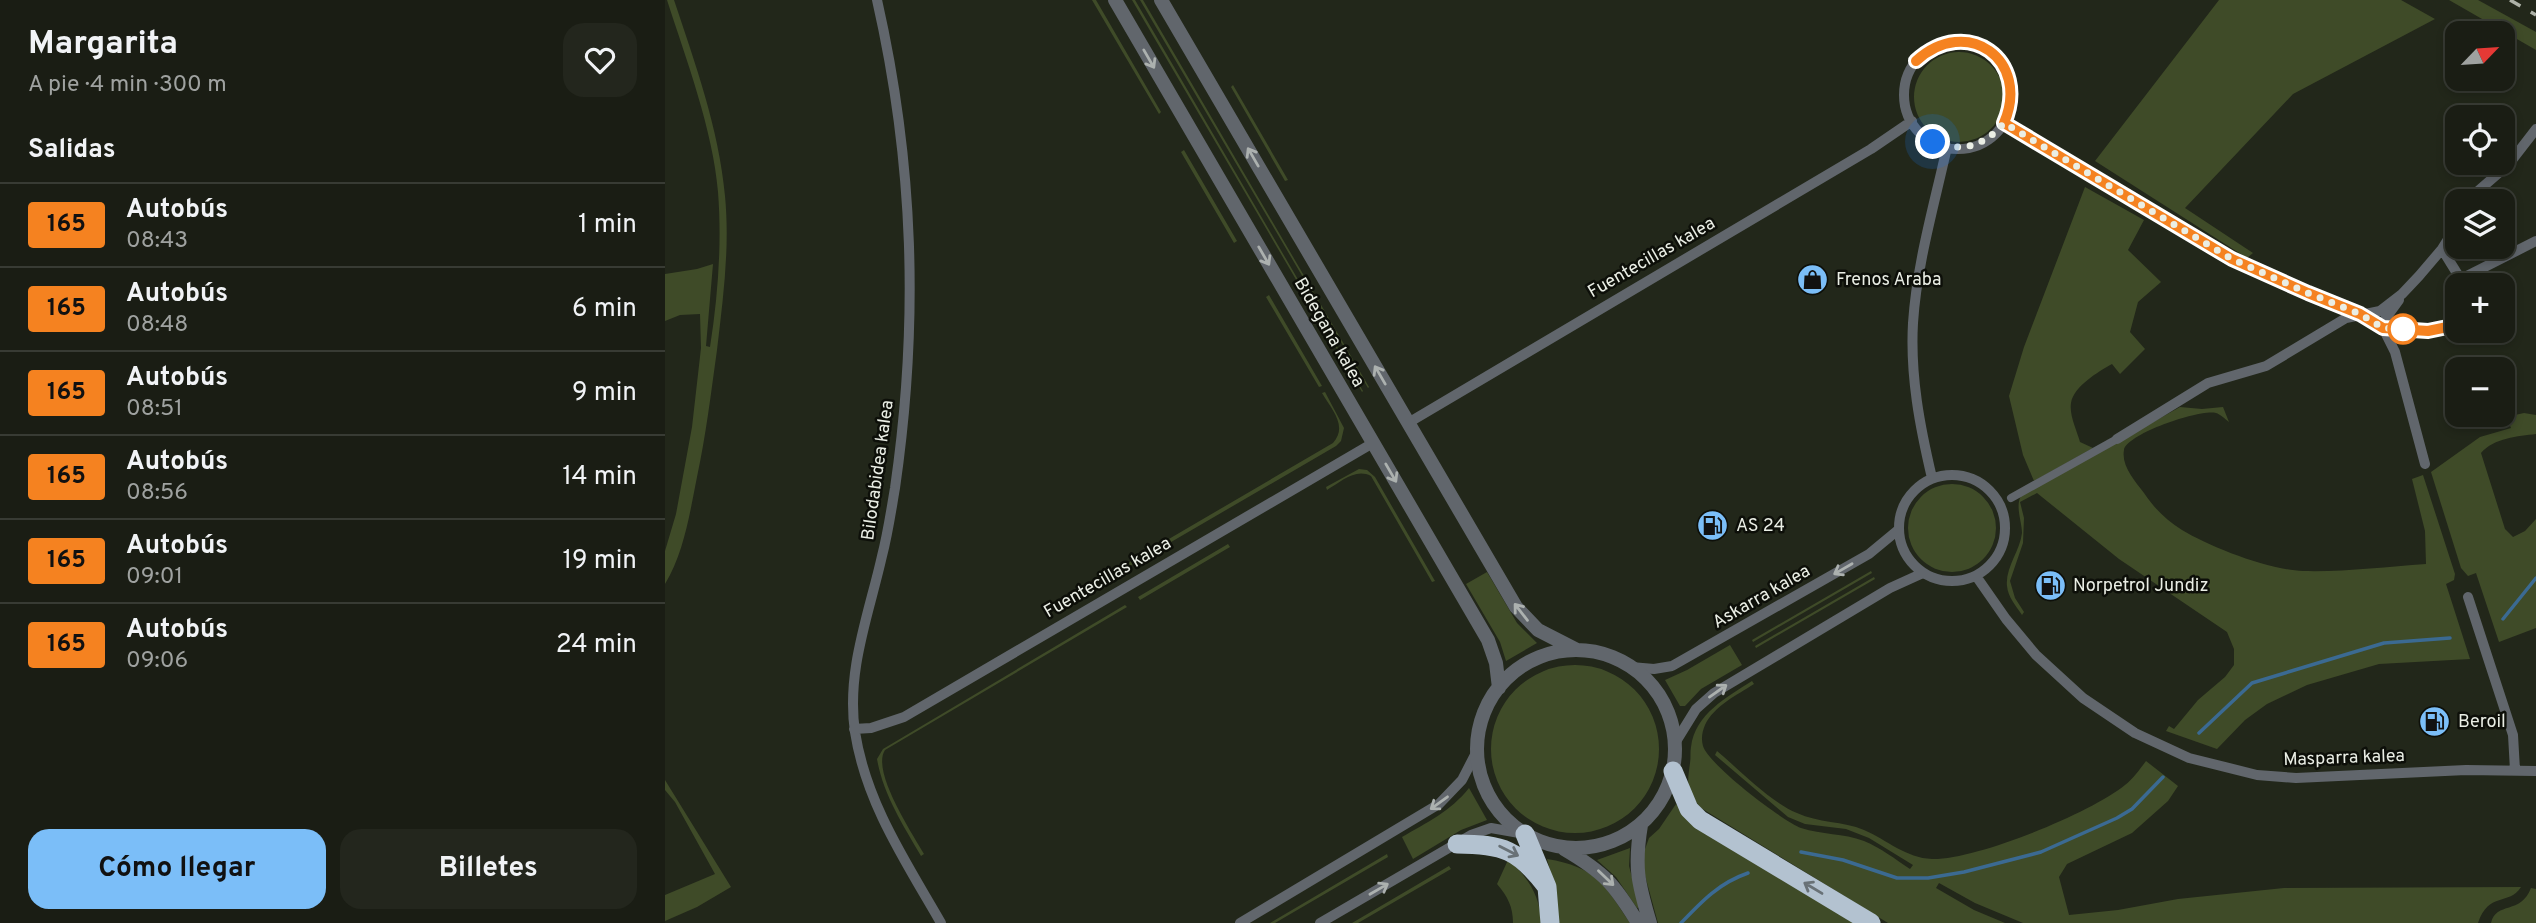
<!DOCTYPE html>
<html lang="es">
<head>
<meta charset="utf-8">
<style>
	body { margin:0; font-family:Overpass,sans-serif; background:#23261d; color:#f1f3f6; height:100vh; display:flex; flex-direction:column; font-size:26px; white-space:nowrap }
	* { box-sizing:border-box; margin:0 }
	p { font-size:23px; color:#9fa2a0 }
	.icon { flex:none; width:38px; height:38px; fill:none; stroke:currentColor; stroke-width:2; stroke-linecap:round; stroke-linejoin:round }
	.map { position:relative; flex:1; overflow:hidden }
	.details { display:flex; flex-direction:column; background:#1a1d14; width:665px }
	.details>* { flex:none }
	.badge { padding:0 14px; border-radius:5px; font-size:24px; line-height:46px }
	.needle { width:46px; rotate:65deg }
	.fabs { position:absolute; left:1780px; top:21px; display:grid; gap:14px }
	.fabs a { display:grid; place-items:center; width:70px; height:70px; border-radius:14px; background:#1a1d14; box-shadow:0 4px 10px #0003,0 0 0 2px #383b34; font-size:35px }
	.you { position:absolute; width:35px; height:35px; margin:-18px; border:5px solid #fff; border-radius:50%; background:#1a73e8; box-shadow:0 0 0 10px #1a73e833 }
	.map>.badge { position:absolute; translate:-50% -50%; box-shadow:0 0 0 4px #fff }
	h2 { padding:0 28px; font-size:26px; line-height:63px }
	.round { display:grid; place-items:center; flex:none; width:74px; height:74px; border-radius:21px; background:#23261d }
	.summary { display:flex; align-items:center; justify-content:space-between; height:119px; padding:0 28px }
	h1 { font-size:33px; font-weight:700; line-height:52px }
	.primary-button { display:flex; gap:14px; margin-top:auto; padding:14px 28px }
	.primary-button a { flex:1; height:80px; border-radius:21px; background:#7bbef8; color:#111; font-size:28px; font-weight:700; line-height:80px; text-align:center }
	.primary-button a+a { background:#23261d; color:#f1f3f6 }
	ul { padding:0; list-style:none }
	li { display:flex; align-items:center; gap:21px; height:84px; padding:0 28px; border-top:2px solid #383b34 }
	li div { flex:1 }
	li b { display:block; font-size:26px }
	li em { font-style:normal }
	li .badge { min-width:77px; font-weight:700; text-align:center }
	main { display:flex; flex:1; min-height:0 }
	.map>svg:first-child { display:block }
</style>
</head>
<body>
<main>
<section class="details">
<div class="summary"><div><h1>Margarita</h1><p>A pie · 4 min · 300 m</p></div><a class="round"><svg class="icon" aria-label="heart" viewBox="0 0 24 24"><path d="M12 20l-8-8c-3-5 5-10 8-4 3-6 11-1 8 4z"/></svg></a></div>
<h2>Salidas</h2>
<ul>
<li><span class="badge" style="background:#f58220;color:#111">165</span><div><b>Autobús</b><p>08:43</p></div><em>1 min</em></li>
<li><span class="badge" style="background:#f58220;color:#111">165</span><div><b>Autobús</b><p>08:48</p></div><em>6 min</em></li>
<li><span class="badge" style="background:#f58220;color:#111">165</span><div><b>Autobús</b><p>08:51</p></div><em>9 min</em></li>
<li><span class="badge" style="background:#f58220;color:#111">165</span><div><b>Autobús</b><p>08:56</p></div><em>14 min</em></li>
<li><span class="badge" style="background:#f58220;color:#111">165</span><div><b>Autobús</b><p>09:01</p></div><em>19 min</em></li>
<li><span class="badge" style="background:#f58220;color:#111">165</span><div><b>Autobús</b><p>09:06</p></div><em>24 min</em></li>
</ul>
<div class="primary-button"><a>Cómo llegar</a><a>Billetes</a></div>
</section>
<div class="map">
<svg width="1871" height="923" viewBox="0 0 1871 923">
	<rect width="100%" height="100%" fill="#22271a"/>
	<path fill="#3f4b28" d="M2,0H9C30,63 54,129 60,196C65,248 58,299 52,350C46,393 41,435 32,477C25,512 19,553 0,584V551L11,514L27,427L36,348L35,314L15,315L0,321V274L32,269L48,264L41,346L45,347C53,296 57,243 53,192C48,130 21,59 2,0Z
		M427,0H431L496,112L494,114Z
		M467,0H470L698,391L697,392Z
		M475,0H478L704,387L703,388Z
		M1554,0H1736L1770,19L1628,94L1520,208L1588,253L1582,258L1430,161Z
		M1784,0H1813L1871,32V50Z
		M1249 97a45 45 0 1 1 90 0a45 45 0 1 1-90 0Z
		M568,85L623,180L620,181L566,87Z
		M519,150L572,241L569,243L516,152Z
		M1420,187L1479,220L1463,250L1496,282L1473,302L1465,332L1480,349L1455,374L1447,364C1433,372 1409,386 1406,403C1404,415 1412,431 1415,442L1428,448L1369,481L1358,455L1344,396L1359,347Z
		M604,295L657,386L654,387L601,297Z
		M660,392L679,428L676,441L671,446L458,570L456,567L668,443C683,426 667,410 657,393Z
		M1515,407L1537,409L1558,407L1564,422C1560,419 1555,414 1551,413C1534,409 1462,434 1459,450C1456,466 1470,481 1479,493C1489,508 1501,520 1517,530C1545,547 1604,570 1638,571C1679,572 1720,567 1761,564L1760,531L1747,479L1758,475L1790,574L1789,580L1781,584L1805,659L1714,664L1642,685L1602,704L1580,720L1552,749L1501,731L1504,726L1509,729L1533,700L1560,677L1569,665V649L1562,632L1454,559L1372,493L1355,502L1359,518L1358,543L1345,581L1350,598L1359,612L1357,615C1351,606 1343,597 1342,586C1340,568 1355,551 1357,533C1357,522 1350,506 1356,496Z
		M1859,413L1871,415V434C1853,436 1829,438 1816,453L1840,529L1848,537L1860,531L1871,519V628L1834,642L1811,573L1803,576L1796,568L1766,472L1815,437L1846,428L1841,417Z
		M694,469L702,470L710,477L770,581L767,582L706,476C690,468 676,482 662,490L661,487Z
		M1243 528a44 44 0 1 1 88 0a44 44 0 1 1-88 0Z
		M563,544L565,547L475,600L473,597Z
		M1206,571L1207,573L1088,642L1087,640Z
		M822,572L852,623L872,643L841,661L835,642L801,584Z
		M1209,577L1210,579L1091,648L1090,646Z
		M460,605L462,607L220,750C206,771 247,833 259,854L256,856C238,825 218,794 212,759L218,749Z
		M1065,645L1077,665L1036,689L1020,706H1015L1000,680L1022,670Z
		M826 749a84 84 0 1 1 168 0a84 84 0 1 1-168 0Z
		M1087,681L1089,684C1072,695 1049,706 1040,725C1037,732 1036,739 1038,746C1044,765 1116,820 1136,828C1157,835 1178,833 1199,841C1216,848 1230,859 1245,869L1248,865L1204,838L1181,829L1140,824L1123,817L1050,755L1052,751C1076,771 1104,801 1132,813C1153,823 1178,821 1199,830C1222,840 1241,858 1267,859C1311,860 1426,813 1460,785C1468,779 1475,769 1481,761L1513,786L1503,801L1467,833L1402,864L1394,877L1404,915L1453,910L1513,899L1619,888L1856,887C1844,906 1824,891 1813,923H1358L1310,903L1274,883L1271,888L1309,910L1340,923H1223L1036,808C1021,790 1022,785 1025,763C1026,758 1025,752 1026,747C1030,714 1062,697 1087,681Z
		M0,780L66,887L32,907L0,921V895L50,874L10,802L0,790Z
		M804,788L822,820L796,830L748,859L737,837C761,823 786,811 804,788Z
		M1011,804L1021,816L1194,923H993L978,868L979,852L984,838L994,829Z
		M965,848L964,866L975,907L972,908L951,877L932,860Z
		M722,854L723,857L610,923H605Z
		M882,859C931,867 939,884 965,923H891L890,888Z
		M843,860C863,876 876,898 876,923H848C848,907 843,897 832,884Z
		M784,866L786,869L693,923H687Z
		M1866,888L1871,889V923H1826C1831,901 1856,915 1866,888Z"/>
	<g fill="none" stroke-linecap="round" stroke-linejoin="round">
		<path stroke="#3b6a92" stroke-width="3.5" d="M1838,619L1871,578
			M1534,733L1587,683L1719,643L1785,638
			M1136,852L1178,860L1232,878H1263L1299,872L1376,852L1452,818L1467,809L1498,777
			M1016,923C1037,901 1054,883 1083,873"/>
		<path stroke="#61666c" stroke-width="8" d="M1346,498L1452,439"/>
		<path stroke="#61666c" stroke-width="10" d="M212,0C249,163 254,322 230,488C226,511 223,533 217,556C204,614 181,671 190,732C201,803 241,862 276,923
			M1239 95a54 54 0 1 1 108 0a54 54 0 1 1-108 0Z
			M1339,123L1567,259L1643,294L1695,314L1718,328L1730,352L1760,464
			M1806,201L1813,191L1844,164L1871,129
			M1777,249L1798,283
			M1796,279L1871,241
			M1715,326L1734,300
			M1718,328L1763,331L1792,325
			M743,423L1206,149L1247,121
			M1452,439L1543,383L1601,366L1681,318L1715,311L1737,294L1754,276L1777,249L1792,225
			M1234 528a53 53 0 1 1 106 0a53 53 0 1 1-106 0Z
			M1267,478C1255,427 1245,376 1248,323C1252,263 1269,206 1282,147
			M1311,576L1341,619L1371,655L1418,698L1470,733L1524,758L1592,775L1631,778L1801,770L1871,771
			M1803,597L1848,735L1850,770
			M966,667L989,669L1007,666L1204,554L1233,530
			M189,729L206,728L239,717L708,443
			M1010,743L1031,709L1049,693L1225,588L1258,573
			M575,923L774,804L797,780L813,749
			M655,923L806,835L826,828L860,834"/>
		<path stroke="#61666c" stroke-width="14" d="M450,0L823,640L831,663L834,688
			M496,0L851,607L873,630L912,650
			M812 749a99 99 0 1 1 198 0a99 99 0 1 1-198 0Z
			M976,825C969,867 973,883 985,923
			M899,849C940,873 949,884 973,923"/>
		<path stroke="#b3c2d0" stroke-width="19" d="M1008,771L1024,809L1035,820L1206,923
			M860,834L882,887L885,923
			M792,844C838,844 854,850 882,887"/>
		<path stroke="#adb1a7" stroke-width="3.5" stroke-dasharray="12 12" stroke-linecap="butt" d="M1845,0L1871,15"/>
	</g>
	<defs><path id="oneway-shaft" d="M-6 0H5M1.5-3L5.5 0L1.5 3" fill="none" stroke-width="1.6" stroke-linecap="round" stroke-linejoin="round" transform="scale(1.75)"/></defs>
	<g stroke="#acb1af">
		<use href="#oneway-shaft" transform="translate(484 59) rotate(60)"/>
		<use href="#oneway-shaft" transform="translate(588 157) rotate(-120)"/>
		<use href="#oneway-shaft" transform="translate(599 256) rotate(60)"/>
		<use href="#oneway-shaft" transform="translate(715 375) rotate(-120)"/>
		<use href="#oneway-shaft" transform="translate(726 473) rotate(60)"/>
		<use href="#oneway-shaft" transform="translate(1178 569) rotate(150)"/>
		<use href="#oneway-shaft" transform="translate(856 612) rotate(-128)"/>
		<use href="#oneway-shaft" transform="translate(1053 691) rotate(-35)"/>
		<use href="#oneway-shaft" transform="translate(774 803) rotate(144)"/>
		<use href="#oneway-shaft" transform="translate(941 878) rotate(44)"/>
		<use href="#oneway-shaft" transform="translate(714 889) rotate(-30)"/>
	</g>
	<g stroke="#687176">
		<use href="#oneway-shaft" transform="translate(844 851) rotate(27)"/>
		<use href="#oneway-shaft" transform="translate(1148 888) rotate(-149)"/>
	</g>
	<g fill="none" stroke-linecap="round" stroke-linejoin="round">
		<defs>
			<path id="line" d="M1251,61C1302,14 1366,60 1339,123L1567,259L1643,293L1695,314L1718,328L1763,331L1792,325"/>
		</defs>
		<use href="#line" stroke="#fff" stroke-width="16"/>
		<use href="#line" stroke="#f58220" stroke-width="10"/>
		<path stroke="#eaeee5" stroke-width="7" stroke-dasharray="0 12.6" d="M1268,142C1297,153 1319,146 1339,123L1567,259L1643,293L1695,314L1718,328L1738,329"/>
	</g>
	<defs>
		<symbol id="shop-disc" viewBox="-11 -11 22 22"><circle r="9.5" fill="#7bbef8" stroke="#0d0f09"/><path d="M-5-2.5h2.3a2.7 3.5 0 0 1 5.4 0H5L5.5 6h-11ZM-1.5-2.5h3a1.5 2.3 0 0 0-3 0Z" fill="#111"/></symbol>
		<symbol id="fuel-disc" viewBox="-11 -11 22 22"><circle r="9.5" fill="#7bbef8" stroke="#0d0f09"/><path d="M-5.5-6h7V0h2V4h1.3V-2.5L3-4.5l.8-.8L6-3V5H2.5V1h-1V6h-7ZM-4.2-4.7v3.2H.2V-4.7Z" fill="#111"/></symbol>
	</defs>
	<g fill-rule="evenodd">
		<use href="#shop-disc" x="1130" y="262" width="35" height="35"/>
		<use href="#fuel-disc" x="1030" y="508" width="35" height="35"/>
		<use href="#fuel-disc" x="1368" y="568" width="35" height="35"/>
		<use href="#fuel-disc" x="1752" y="704" width="35" height="35"/>
	</g>
	<circle fill="#fff" stroke="#f58220" stroke-width="3.5" cx="1738" cy="329" r="14"/>
	<g text-anchor="middle" stroke-width="5" stroke-linejoin="round" paint-order="stroke">
		<g font-size="18" fill="#eaeee5" stroke="#0d0f09">
			<text transform="translate(986 257) rotate(-30)" y="6">Fuentecillas kalea</text>
			<text transform="translate(665 332) rotate(60)" y="6">Bidegana kalea</text>
			<text transform="translate(212 470) rotate(-82)" y="6">Bilodabidea kalea</text>
			<text transform="translate(442 577) rotate(-30)" y="6">Fuentecillas kalea</text>
			<text transform="translate(1096 596) rotate(-30)" y="6">Askarra kalea</text>
			<text transform="translate(1679 757) rotate(-2)" y="6">Masparra kalea</text>
		</g>
		<g font-size="18" fill="#eaeee5" stroke="#0d0f09" text-anchor="start">
			<text x="1171" y="285">Frenos Araba</text>
			<text x="1071" y="531">AS 24</text>
			<text x="1408" y="591">Norpetrol Jundiz</text>
			<text x="1793" y="727">Beroil</text>
		</g>
	</g>
</svg>
<div class="fabs">
<a><svg class="needle" viewBox="-14 -14 28 28"><path d="M0-13l5 13h-10z" fill="#e53935"/><path d="M0 13l5-13h-10z" fill="#9fa2a0"/></svg></a>
<a><svg class="icon" aria-label="locate" viewBox="0 0 24 24"><circle cx="12" cy="12" r="6"/><path d="M12 2v4M12 18v4M2 12h4M18 12h4"/></svg></a>
<a><svg class="icon" aria-label="layers" viewBox="0 0 24 24"><path d="M12 4l9 5-9 5-9-5zM3 14l9 5 9-5"/></svg></a>
<a>+</a>
<a>−</a>
</div>
<div class="you" style="left:1268px;top:142px"></div>
</div>
</main>
</body>
</html>
